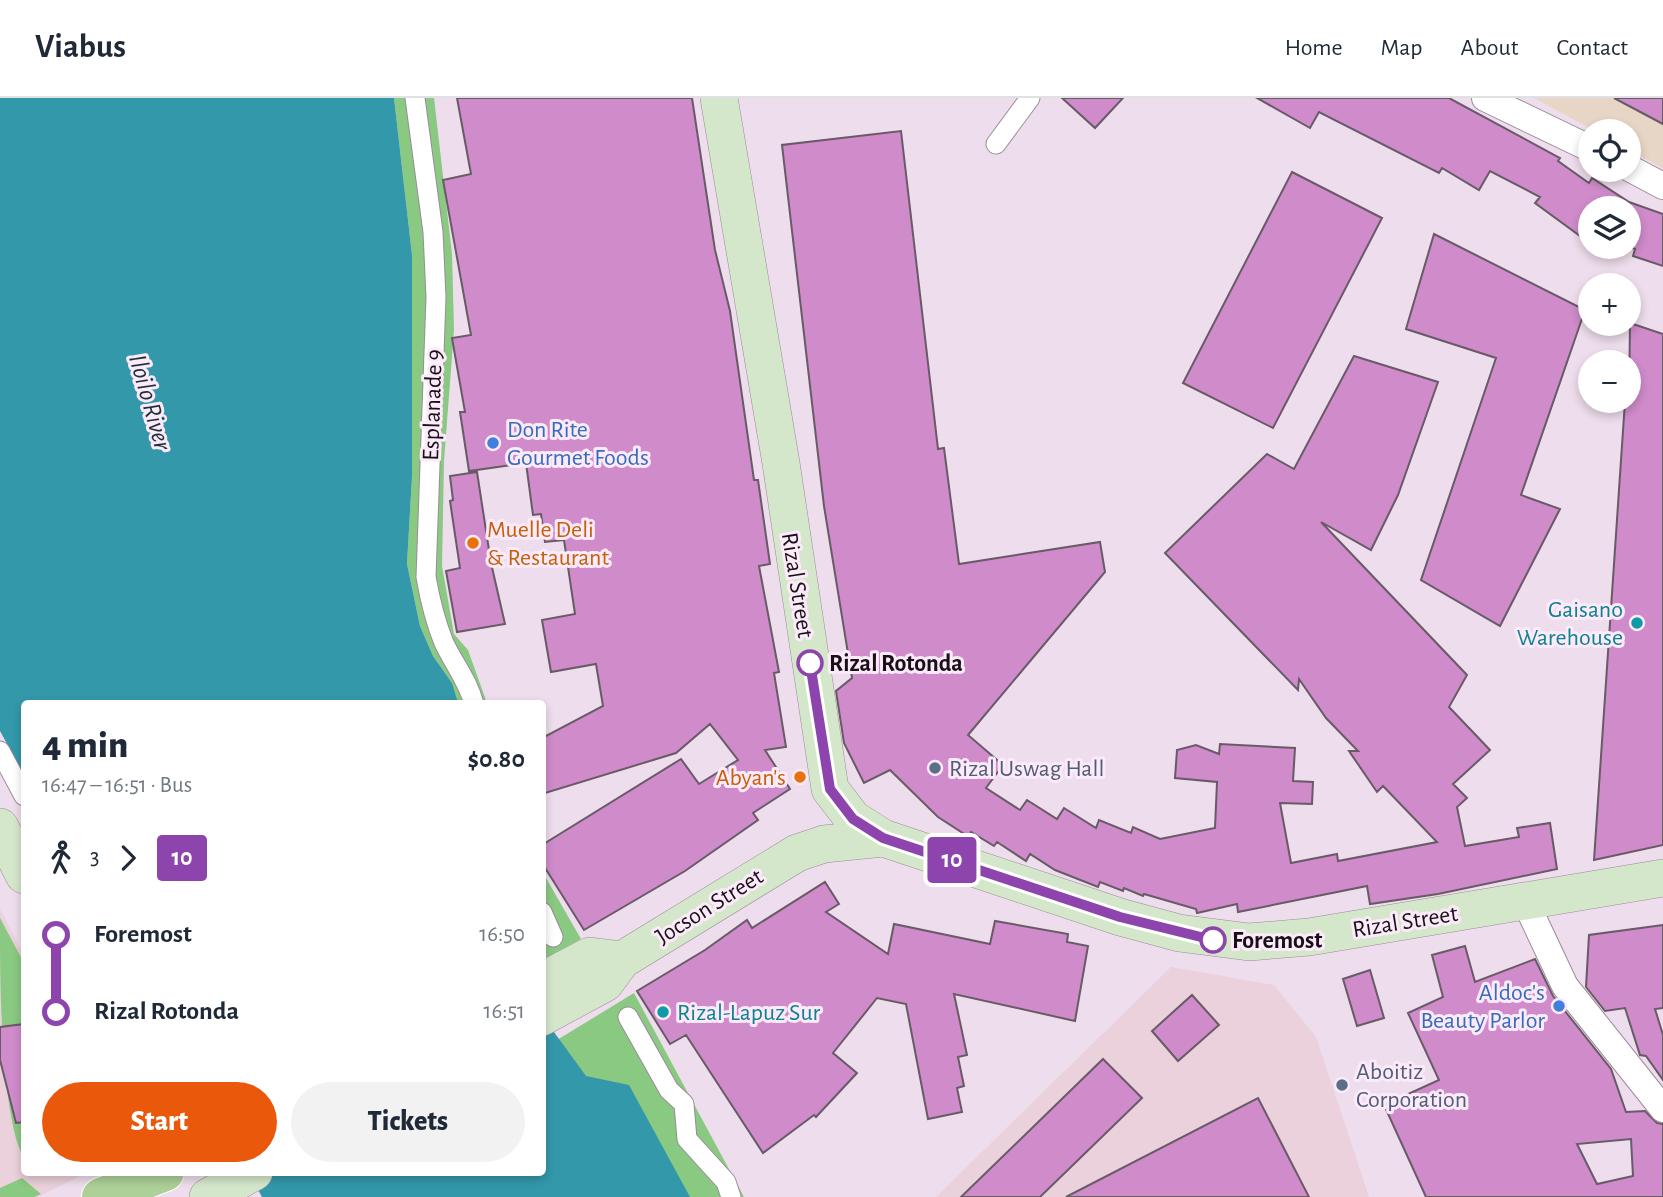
<!DOCTYPE html>
<html lang="en">
<head>
<meta charset="utf-8">
<style>
	body { margin:0; font-family:"Alegreya Sans",sans-serif; background:#f2f2f3; color:#1f2937; height:100vh; display:flex; flex-direction:column; font-size:26px; white-space:nowrap }
	* { box-sizing:border-box; margin:0 }
	p { font-size:23px; color:#747a83 }
	.icon { flex:none; width:38px; height:38px; fill:none; stroke:currentColor; stroke-width:2; stroke-linecap:round; stroke-linejoin:round }
	.map { position:relative; flex:1; overflow:hidden }
	.details { position:absolute; left:21px; top:602px; width:525px; height:476px; display:flex; flex-direction:column; background:#fff; border-radius:7px; box-shadow:0 4px 10px #0003 }
	.details>* { flex:none }
	.badge { padding:0 14px; border-radius:5px; font-size:24px; line-height:46px }
	.tools { position:absolute; left:1578px; top:21px; display:grid; gap:14px }
	.tools a { display:grid; place-items:center; width:63px; height:63px; border-radius:50%; background:#fff; box-shadow:0 4px 10px #0003; font-size:35px }
	.map>.badge { position:absolute; translate:-50% -50%; box-shadow:0 0 0 4px #fff }
	.legs { display:flex; align-items:center; gap:10px; height:77px; padding:0 21px; font-size:23px }
	.legs p { margin-inline-start:auto }
	.overview { display:flex; align-items:center; justify-content:space-between; height:119px; padding:0 21px }
	h1 { font-size:38px; font-weight:800; line-height:52px }
	.action { display:flex; gap:14px; margin-top:auto; padding:14px 21px }
	.action a { flex:1; height:80px; border-radius:42px; background:#ea580c; color:#fff; font-size:28px; font-weight:800; line-height:80px; text-align:center }
	.action a+a { background:#f2f2f3; color:#1f2937 }
	ul { padding:0 21px; list-style:none }
	li { display:flex; align-items:center; gap:24px; height:77px; font-size:26px }
	li i { display:grid; place-items:center; width:10px; height:100%; margin:0 9px; background:currentColor }
	li i::after { content:''; width:18px; height:18px; margin:-9px; border:5px solid; border-radius:50%; background:#fff }
	li p { margin-inline-start:auto }
	li:first-child i { background:linear-gradient(#0000 50%,currentColor 0) }
	li:last-child i { background:linear-gradient(currentColor 50%,#0000 0) }
	header { display:flex; align-items:center; gap:42px; box-sizing:border-box; height:98px; padding:0 35px; background:#fff; border-bottom:2px solid #e0e1e3 }
	header strong { font-size:33px }
	nav { display:flex; gap:38px; margin-inline-start:auto; font-size:24px }
	.map>svg:first-child { display:block }
</style>
</head>
<body>
<header>
<strong>Viabus</strong>
<nav><a>Home</a><a>Map</a><a>About</a><a>Contact</a></nav>
</header>
<div class="map">
<svg width="1663" height="1099" viewBox="0 0 1663 1099">
	<rect width="100%" height="100%" fill="#eeddec"/>
	<path fill="#ead1db" d="M0,811L24,857V1074L86,1075L38,1099H0Z
		M1171,869L1274,887L1316,939L1369,1099H936Z"/>
	<path fill="#e7d6c5" d="M1534,0H1663V70L1629,52V33H1595Z"/>
	<path fill="#8ac982" d="M394,0H434L452,156L454,232L444,363L442,468L454,536L468,552L487,605H453L452,585L433,558L420,528L407,466L412,379V157Z
		M542,773L581,841L543,862H542Z
		M0,820L24,865V1061C0,1016 0,878 0,820Z
		M634,895L744,1099H621L557,942Z
		M22,1080L41,1096L34,1099H0V1090Z"/>
	<path fill="#3398aa" d="M0,0H394L412,157V379L407,466L420,528L433,558L452,585L458,605L24,606V677L0,633Z
		M543,919L586,978L629,987L690,1099H262L249,1075L542,1074Z"/>
	<path fill="#cf8bca" stroke="#685a67" stroke-width="2" fill-rule="evenodd" d="M457,0H692L715,152L730,213L754,382H758L770,466L759,468L779,574L774,575L786,649L765,652L790,691L753,715L758,722L685,773L584,832L542,765V747L681,661L699,686L738,662L710,626L676,655L542,696V640L603,608L596,566L551,574L542,522L575,516L564,442L545,444L541,416L533,417L526,365L469,373L460,314H465L452,240L471,237L443,82L471,76Z
		M1062,0H1123L1095,30Z
		M1257,0H1449L1560,60L1558,63L1589,85L1592,80L1629,104L1663,116V168L1633,158L1635,151L1629,149V110H1591V146L1535,105L1540,99L1490,73L1479,92L1442,70L1439,75L1319,14L1310,30Z
		M1614,0H1663V26Z
		M901,33L938,351L944,350L959,466L1100,444L1105,474L968,637L1003,667L986,690L1020,712L1027,702L1057,721L1064,710L1096,730L1099,722L1131,735L1133,729L1160,741L1215,730L1217,684L1175,680L1177,652L1196,647L1219,656L1220,646L1295,650L1293,683L1313,684L1312,706L1280,705L1291,765L1337,756L1338,763L1437,744L1383,688L1377,694L1349,653H1358L1326,620L1299,581L1298,592L1165,455L1267,356L1294,371L1354,258L1438,284L1398,397L1371,452L1321,424L1467,577L1449,609L1490,652L1453,686L1467,700L1457,709L1465,748L1519,739L1517,730L1550,725L1557,771L1438,796L1370,806L1367,788L1238,814L1237,806L1197,815L1196,811L1144,796L1143,798L1124,790L1123,793L1100,784L1098,789L1055,772L1030,756L1026,763L997,744L994,748L971,734L969,739L938,719L890,672L864,685L844,645L836,593L852,580L824,408L782,47Z
		M1292,74L1382,120L1273,330L1183,285Z
		M1434,136L1585,212L1521,397L1560,411L1500,528L1421,482L1496,260L1406,231Z
		M1630,225L1663,236V747L1594,762L1625,303H1629Z
		M477,374L491,465L505,526L457,534L446,473L460,470L450,403L453,402L450,378Z
		M825,784L839,806L826,814L888,856L894,826L990,846L995,823L1068,836L1067,844L1088,848L1075,923L954,896L967,957L958,959L964,988L957,990L962,1014L928,1021L906,906L877,900L833,955L857,975L816,1019L814,1017L763,1055L686,937L670,946L637,893L705,852L747,822L752,830Z
		M1663,827V910L1655,911L1663,937V982L1646,958L1640,957L1625,910L1605,913L1586,889L1589,837Z
		M1465,848L1475,884L1535,861L1553,898L1611,971L1626,1014L1645,1013L1657,1025L1663,1026V1099H1426L1384,1007L1439,982L1408,915L1443,899L1432,857ZM1631,1041L1633,1078L1597,1086L1577,1046Z
		M1370,872L1384,920L1357,928L1343,881Z
		M1192,897L1219,927L1178,963L1152,933Z
		M24,926V1024L16,1025L0,962V929Z
		M1103,961L1142,1000L1040,1099H961Z
		M1258,1000L1309,1099H1066Z"/>
	<g fill="none" stroke-linecap="round" stroke-linejoin="round">
		<defs>
			<path id="pedestrian" d="M415,0L433,134L436,199L426,479C430,502 435,523 444,545C454,566 468,583 474,606
				M996,46L1030,0
				M0,653L24,698
				M542,814L553,839
				M628,919L669,992L684,1006L687,1041L726,1084L731,1099"/>
			<path id="minor" d="M1485,0L1591,51
				M1629,70L1663,88
				M1525,803L1565,888L1663,1011"/>
			<path id="secondary" d="M719,0L781,365L830,691L853,721L883,740L1120,819L1179,835L1249,844L1309,839L1663,780
				M0,729L24,777
				M542,883L590,858L622,862
				M542,919L605,885L622,862L797,755L824,746L883,740
				M208,1099L254,1074"/>
			<path id="primary" d="M101,1099L165,1074"/>
		</defs>
		<use href="#pedestrian" stroke="#9b8b99" stroke-width="21"/>
		<use href="#minor" stroke="#9b8b99" stroke-width="28"/>
		<use href="#secondary" stroke="#9b8b99" stroke-width="38"/>
		<use href="#primary" stroke="#fff" stroke-width="40"/>
		<use href="#pedestrian" stroke="#fff" stroke-width="19"/>
		<use href="#minor" stroke="#fff" stroke-width="26"/>
		<use href="#secondary" stroke="#d5e7cb" stroke-width="37"/>
		<use href="#primary" stroke="#acd097" stroke-width="38"/>
	</g>
	<g fill="none" stroke-linecap="round" stroke-linejoin="round">
		<defs>
			<path id="line-1" d="M810,565L830,691L853,721L883,740L1120,819L1213,842"/>
		</defs>
		<use href="#line-1" stroke="#fff" stroke-width="16"/>
		<use href="#line-1" stroke="#8e44ad" stroke-width="10"/>
	</g>
	<g fill="#3f7fe0" stroke="#fceafa" stroke-width="2.5">
		<circle cx="493" cy="345" r="7"/>
		<circle cx="1559" cy="908" r="7"/>
	</g>
	<g fill="#e8710a" stroke="#fceafa" stroke-width="2.5">
		<circle cx="473" cy="445" r="7"/>
		<circle cx="800" cy="679" r="7"/>
	</g>
	<g fill="#0f9aa8" stroke="#fceafa" stroke-width="2.5">
		<circle cx="1637" cy="525" r="7"/>
		<circle cx="663" cy="914" r="7"/>
	</g>
	<g fill="#fff" stroke="#8e44ad" stroke-width="3.5">
		<circle cx="810" cy="565" r="12"/>
		<circle cx="1213" cy="842" r="12"/>
	</g>
	<g fill="#5c6f8a" stroke="#fceafa" stroke-width="2.5">
		<circle cx="935" cy="670" r="7"/>
		<circle cx="1342" cy="987" r="7"/>
	</g>
	<g text-anchor="middle" stroke-width="6" stroke-linejoin="round" paint-order="stroke">
		<g font-size="24" fill="#171116" stroke="#fceafa">
			<text transform="translate(432 307) rotate(-88)" y="8">Esplanade 9</text>
			<text transform="translate(798 487) rotate(81)" y="8">Rizal Street</text>
			<text transform="translate(709 808) rotate(-32)" y="8">Jocson Street</text>
			<text transform="translate(1405 823) rotate(-9)" y="8">Rizal Street</text>
		</g>
		<g font-size="24" fill="#366cbe" stroke="#fceafa" text-anchor="start">
			<text x="507" y="339">Don Rite<tspan x="507" dy="28">Gourmet Foods</tspan></text>
			<text x="1545" y="902" text-anchor="end">Aldoc's<tspan x="1545" dy="28">Beauty Parlor</tspan></text>
		</g>
		<g font-size="24" fill="#c56008" stroke="#fceafa" text-anchor="start">
			<text x="487" y="439">Muelle Deli<tspan x="487" dy="28">&amp; Restaurant</tspan></text>
			<text x="786" y="687" text-anchor="end">Abyan's</text>
		</g>
		<g font-size="24" fill="#0d838f" stroke="#fceafa" text-anchor="end">
			<text x="1623" y="519">Gaisano<tspan x="1623" dy="28">Warehouse</tspan></text>
			<text x="677" y="922" text-anchor="start">Rizal-Lapuz Sur</text>
		</g>
		<g font-size="24" font-weight="bold" fill="#171116" stroke="#fceafa" text-anchor="start">
			<text x="829" y="573">Rizal Rotonda</text>
			<text x="1232" y="850">Foremost</text>
		</g>
		<g font-size="24" fill="#4e5e75" stroke="#fceafa" text-anchor="start">
			<text x="949" y="678">Rizal Uswag Hall</text>
			<text x="1356" y="981">Aboitiz<tspan x="1356" dy="28">Corporation</tspan></text>
		</g>
		<g font-size="26" font-style="italic" fill="#1b3136" stroke="#fceafa">
			<text transform="translate(151 304) rotate(74)" y="9">Iloilo River</text>
		</g>
	</g>
</svg>
<div class="tools">
<a><svg class="icon" aria-label="locate" viewBox="0 0 24 24"><circle cx="12" cy="12" r="6"/><path d="M12 2v4M12 18v4M2 12h4M18 12h4"/></svg></a>
<a><svg class="icon" aria-label="layers" viewBox="0 0 24 24"><path d="M12 4l9 5-9 5-9-5zM3 14l9 5 9-5"/></svg></a>
<a>+</a>
<a>−</a>
</div>
<b class="badge" style="left:952px;top:762px;background:#8e44ad;color:#fff">10</b>
<section class="details">
<div class="overview"><div><h1>4 min</h1><p>16:47 – 16:51 · Bus</p></div><b>$0.80</b></div>
<div class="legs"><svg class="icon" aria-label="walk" viewBox="0 0 24 24"><circle cx="13" cy="4" r="2"/><path d="M13 8l-2 6 4 7M11 14l-3 7M7 12l3-4h3l4 4"/></svg>3<svg class="icon" aria-label="forward" viewBox="0 0 24 24"><path d="M9 5l7 7-7 7"/></svg><b class="badge" style="background:#8e44ad;color:#fff">10</b></div>
<ul>
<li><i style="color:#8e44ad"></i><b>Foremost</b><p>16:50</p></li>
<li><i style="color:#8e44ad"></i><b>Rizal Rotonda</b><p>16:51</p></li>
</ul>
<div class="action"><a>Start</a><a>Tickets</a></div>
</section>
</div>
</body>
</html>
